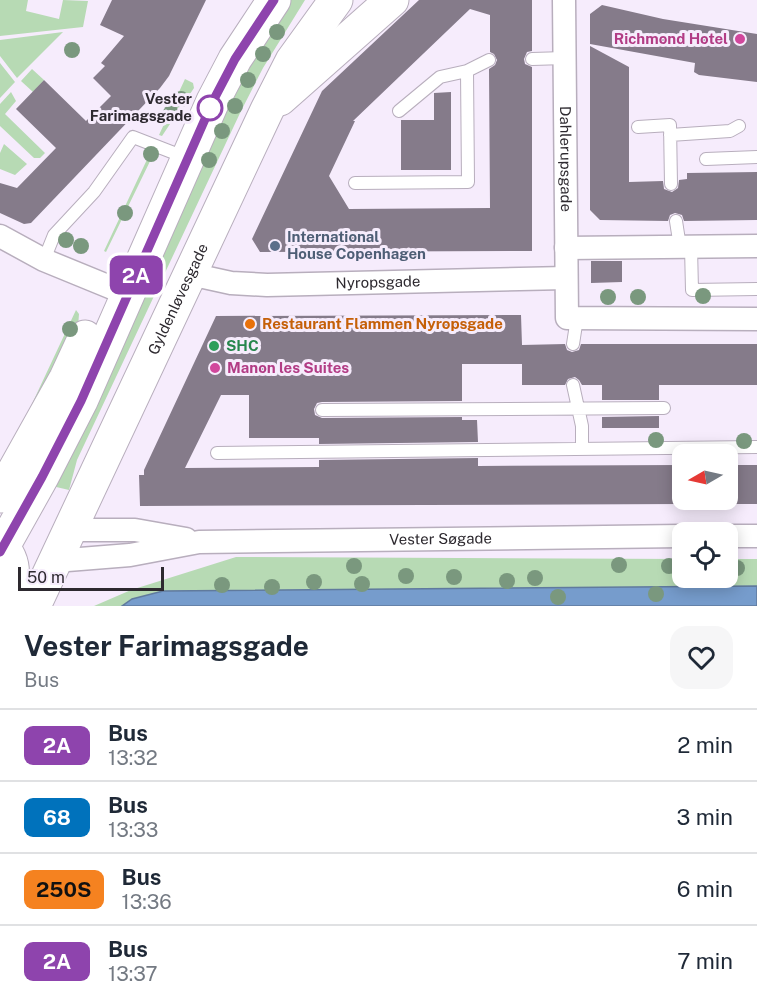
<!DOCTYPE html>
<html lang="en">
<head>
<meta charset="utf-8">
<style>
	body { margin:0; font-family:"Public Sans",sans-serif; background:#f6f6f7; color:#1f2937; height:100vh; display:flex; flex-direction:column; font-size:22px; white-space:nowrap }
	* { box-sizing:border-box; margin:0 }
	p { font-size:20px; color:#747a83 }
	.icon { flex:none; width:33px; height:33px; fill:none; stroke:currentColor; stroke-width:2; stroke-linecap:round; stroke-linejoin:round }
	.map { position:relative; height:606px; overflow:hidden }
	.drawer { display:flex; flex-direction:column; background:#fff; flex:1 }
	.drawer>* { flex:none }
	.badge { padding:0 12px; border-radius:9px; font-size:21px; line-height:39px }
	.needle { width:39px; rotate:261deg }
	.tools { position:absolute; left:672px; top:444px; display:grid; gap:12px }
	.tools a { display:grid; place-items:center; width:66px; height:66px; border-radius:12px; background:#fff; box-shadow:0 3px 15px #0003; font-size:30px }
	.scale { position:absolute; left:18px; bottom:15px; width:146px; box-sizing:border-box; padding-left:6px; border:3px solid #2d292f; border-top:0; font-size:16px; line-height:21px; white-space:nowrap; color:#2d292f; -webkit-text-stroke:4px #f6ecfc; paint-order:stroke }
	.map>.badge { position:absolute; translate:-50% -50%; box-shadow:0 0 0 3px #fff }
	.round { display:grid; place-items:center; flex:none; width:63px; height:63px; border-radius:18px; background:#f6f6f7 }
	.overview { display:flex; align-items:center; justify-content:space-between; height:102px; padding:0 24px }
	h1 { font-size:28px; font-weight:700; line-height:45px }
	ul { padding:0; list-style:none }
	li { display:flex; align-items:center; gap:18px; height:72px; padding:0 24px; border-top:2px solid #e0e1e3 }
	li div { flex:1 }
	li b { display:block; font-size:22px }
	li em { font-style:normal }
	li .badge { min-width:66px; font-weight:700; text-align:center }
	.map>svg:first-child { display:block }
</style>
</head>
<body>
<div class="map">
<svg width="757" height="606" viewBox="0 0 757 606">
	<rect width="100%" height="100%" fill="#f6ecfc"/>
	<path fill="#b7dab4" d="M0,0H28L26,11L59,19L63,0L88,1L83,27L0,36Z
		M289,0H305L263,68L241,111L77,460L69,490L52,486L216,122Z
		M63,32L17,78L0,56V40Z
		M0,63L15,82L0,98Z
		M32,69L44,80L33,92L21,81Z
		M185,79L193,83L194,88L162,136L159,135Z
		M11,92L16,101L5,114L45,153L40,158H34L0,126V104Z
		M4,144L27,164L15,175L0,169V153Z
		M151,151L154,153L106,252L104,251Z
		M76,310L79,314L78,327L23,423Z
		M236,557L682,559V578H728V559H757V586L163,591L132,599L122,606H94L131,590Z"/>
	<path fill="#769ccc" stroke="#607a9d" stroke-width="1.5" d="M757,586V606H122L132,599L163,591Z"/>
	<path fill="#857b8a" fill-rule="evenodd" d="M112,0H206L169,76L160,88L31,223L24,224L0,213V183L17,188L56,148L16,109L44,80L86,121L111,96L93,78L105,66L101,63L124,36L100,25Z
		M419,0H532V51L527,52L524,59L525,64L532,67V251L260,252L252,239L322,91ZM470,9L490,15V52L494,54L497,60L495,65L489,69L490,208L349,209L329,176L355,121H353Z
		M602,5L663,19L757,34V82L699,75L694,72L695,63L590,44V14Z
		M590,46L629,67V182L663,181L664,189L672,192L678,188L679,180L687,179V173L757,172V220L684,221L682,215L675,213L670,215L668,221L600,220L590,210Z
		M451,92V170H401V120H434V93Z
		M591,261H622V282L591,283Z
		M521,315L522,345L565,344L567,350L572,352L579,350L581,344H757V385H659V400H602V385H582L579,380L575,377L568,379L565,385H522V364H462V401L322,402L317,403L314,409L315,415L322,418L462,417V420H477L478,442L319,444V438H249V395H221L185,468L319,467V460L478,458V466L682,465V504L140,506L139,475H144V470L216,316Z
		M659,416V428H602V417Z
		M728,465H757V504H728Z"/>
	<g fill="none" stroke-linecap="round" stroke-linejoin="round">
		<defs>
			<path id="lane" d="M532,59L565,58
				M467,71L489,60
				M638,127L670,125L671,184
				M670,135L730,131L739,126
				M706,159L757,157
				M355,183L468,182L467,71L440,77L399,111
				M676,221L680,247
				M691,247L692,290L757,289
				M44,260L54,235L94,192L133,137L187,158
				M573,344L577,318
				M573,385L582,426V448
				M322,410L664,408
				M217,453L757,447"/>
			<g id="street">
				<path id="s1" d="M564,0L567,318L757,319"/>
				<path d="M0,236L44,260L127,294"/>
				<path d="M566,248L757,246"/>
				<path id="s2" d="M190,274L231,283L267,285L566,278"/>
				<path d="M70,530H135L186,539"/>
				<path d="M728,536H757"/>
				<path id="s3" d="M55,561L130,555L199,542L682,536"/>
			</g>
			<g id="secondary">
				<path d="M280,99L392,0"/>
				<path d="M0,496L66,378L85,337"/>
				<path d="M0,545C19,563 13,585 4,606"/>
				<path d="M0,552L42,477L81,401L213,101L235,59L274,0"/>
				<path id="s4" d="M34,606L267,110L292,61L336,0"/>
			</g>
		</defs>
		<use href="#lane" stroke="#b8aebd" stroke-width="14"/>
		<use href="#street" stroke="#b8aebd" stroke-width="25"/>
		<use href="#secondary" stroke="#b8aebd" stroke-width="35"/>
		<use href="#lane" stroke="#fff" stroke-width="12"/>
		<use href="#street" stroke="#fff" stroke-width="22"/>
		<use href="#secondary" stroke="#fff" stroke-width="33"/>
	</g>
	<g fill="#7a987e">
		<circle cx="277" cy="32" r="8"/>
		<circle cx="72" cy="50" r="8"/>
		<circle cx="263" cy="54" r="8"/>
		<circle cx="248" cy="80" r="8"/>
		<circle cx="181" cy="99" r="8"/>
		<circle cx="235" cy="106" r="8"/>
		<circle cx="171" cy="113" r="8"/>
		<circle cx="222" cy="131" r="8"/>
		<circle cx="151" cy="154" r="8"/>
		<circle cx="209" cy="160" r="8"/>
		<circle cx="125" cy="213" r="8"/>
		<circle cx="66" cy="240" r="8"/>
		<circle cx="81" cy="246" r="8"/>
		<circle cx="703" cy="296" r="8"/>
		<circle cx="608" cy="297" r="8"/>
		<circle cx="638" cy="297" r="8"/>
		<circle cx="70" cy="329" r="8"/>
		<circle cx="656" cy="440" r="8"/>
		<circle cx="744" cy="441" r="8"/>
		<circle cx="619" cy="565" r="8"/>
		<circle cx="354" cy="566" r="8"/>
		<circle cx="669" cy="566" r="8"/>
		<circle cx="737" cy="568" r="8"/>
		<circle cx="406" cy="576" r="8"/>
		<circle cx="454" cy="577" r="8"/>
		<circle cx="535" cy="578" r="8"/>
		<circle cx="507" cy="581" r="8"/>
		<circle cx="314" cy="582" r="8"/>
		<circle cx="362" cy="584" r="8"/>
		<circle cx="222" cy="585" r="8"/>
		<circle cx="272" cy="587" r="8"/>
		<circle cx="656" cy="594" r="8"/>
		<circle cx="558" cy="597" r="8"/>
	</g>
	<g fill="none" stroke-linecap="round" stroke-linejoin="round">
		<defs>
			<path id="line" d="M0,552L42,477L81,401L213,101L235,59L274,0"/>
		</defs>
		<use href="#line" stroke="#fff" stroke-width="14"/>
		<use href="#line" stroke="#8e44ad" stroke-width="9"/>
	</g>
	<g fill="#d1479c" stroke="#f6ecfc" stroke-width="2">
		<circle cx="740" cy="39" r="6"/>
		<circle cx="215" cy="368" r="6"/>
	</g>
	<circle fill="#fff" stroke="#8e44ad" stroke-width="3" cx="210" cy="108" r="12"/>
	<circle fill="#5c6f8a" stroke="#f6ecfc" stroke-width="2" cx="275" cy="246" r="6"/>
	<circle fill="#e8710a" stroke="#f6ecfc" stroke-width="2" cx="250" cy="324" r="6"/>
	<circle fill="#2e9e5b" stroke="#f6ecfc" stroke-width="2" cx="214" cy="346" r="6"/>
	<g text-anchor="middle" stroke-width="6" stroke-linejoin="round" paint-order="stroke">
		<g font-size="15" font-weight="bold" fill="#b23c85" stroke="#f6ecfc" text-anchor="end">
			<text x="728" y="44">Richmond Hotel</text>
			<text x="227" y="373" text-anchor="start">Manon les Suites</text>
		</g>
		<g font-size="15" font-weight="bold" fill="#2d292f" stroke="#f6ecfc" text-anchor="end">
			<text x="192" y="104">Vester<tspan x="192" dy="17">Farimagsgade</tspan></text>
		</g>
		<g font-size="15" fill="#2d292f" stroke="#f6ecfc">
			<text dy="5" stroke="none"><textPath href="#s1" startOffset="159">Dahlerupsgade</textPath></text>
			<text dy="5" stroke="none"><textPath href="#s2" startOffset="189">Nyropsgade</textPath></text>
			<text dy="5" stroke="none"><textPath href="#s4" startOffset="339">Gyldenløvesgade</textPath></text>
			<text dy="5" stroke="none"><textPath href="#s3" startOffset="387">Vester Søgade</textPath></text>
		</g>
		<g font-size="15" font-weight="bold" fill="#4e5e75" stroke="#f6ecfc" text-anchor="start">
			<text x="287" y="242">International<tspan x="287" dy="17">House Copenhagen</tspan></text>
		</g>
		<g font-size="15" font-weight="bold" fill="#c56008" stroke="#f6ecfc" text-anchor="start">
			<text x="262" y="329">Restaurant Flammen Nyropsgade</text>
		</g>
		<g font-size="15" font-weight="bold" fill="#27864d" stroke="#f6ecfc" text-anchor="start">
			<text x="226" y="351">SHC</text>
		</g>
	</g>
</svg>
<div class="tools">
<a><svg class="needle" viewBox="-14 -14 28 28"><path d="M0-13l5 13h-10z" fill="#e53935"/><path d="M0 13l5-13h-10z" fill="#747a83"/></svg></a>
<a><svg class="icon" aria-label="locate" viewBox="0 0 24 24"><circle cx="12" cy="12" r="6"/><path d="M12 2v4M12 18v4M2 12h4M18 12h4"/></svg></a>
</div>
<div class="scale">50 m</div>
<b class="badge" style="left:136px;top:275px;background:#8e44ad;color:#fff">2A</b>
</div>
<section class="drawer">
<div class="overview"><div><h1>Vester Farimagsgade</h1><p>Bus</p></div><a class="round"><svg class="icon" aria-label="heart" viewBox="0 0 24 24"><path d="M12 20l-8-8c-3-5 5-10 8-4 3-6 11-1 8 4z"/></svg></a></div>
<ul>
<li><span class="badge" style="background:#8e44ad;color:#fff">2A</span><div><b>Bus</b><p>13:32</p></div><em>2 min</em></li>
<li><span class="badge" style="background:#0072bc;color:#fff">68</span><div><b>Bus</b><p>13:33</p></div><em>3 min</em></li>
<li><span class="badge" style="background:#f58220;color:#111">250S</span><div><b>Bus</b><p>13:36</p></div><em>6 min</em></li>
<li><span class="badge" style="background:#8e44ad;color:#fff">2A</span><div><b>Bus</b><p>13:37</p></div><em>7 min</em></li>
</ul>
</section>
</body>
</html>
